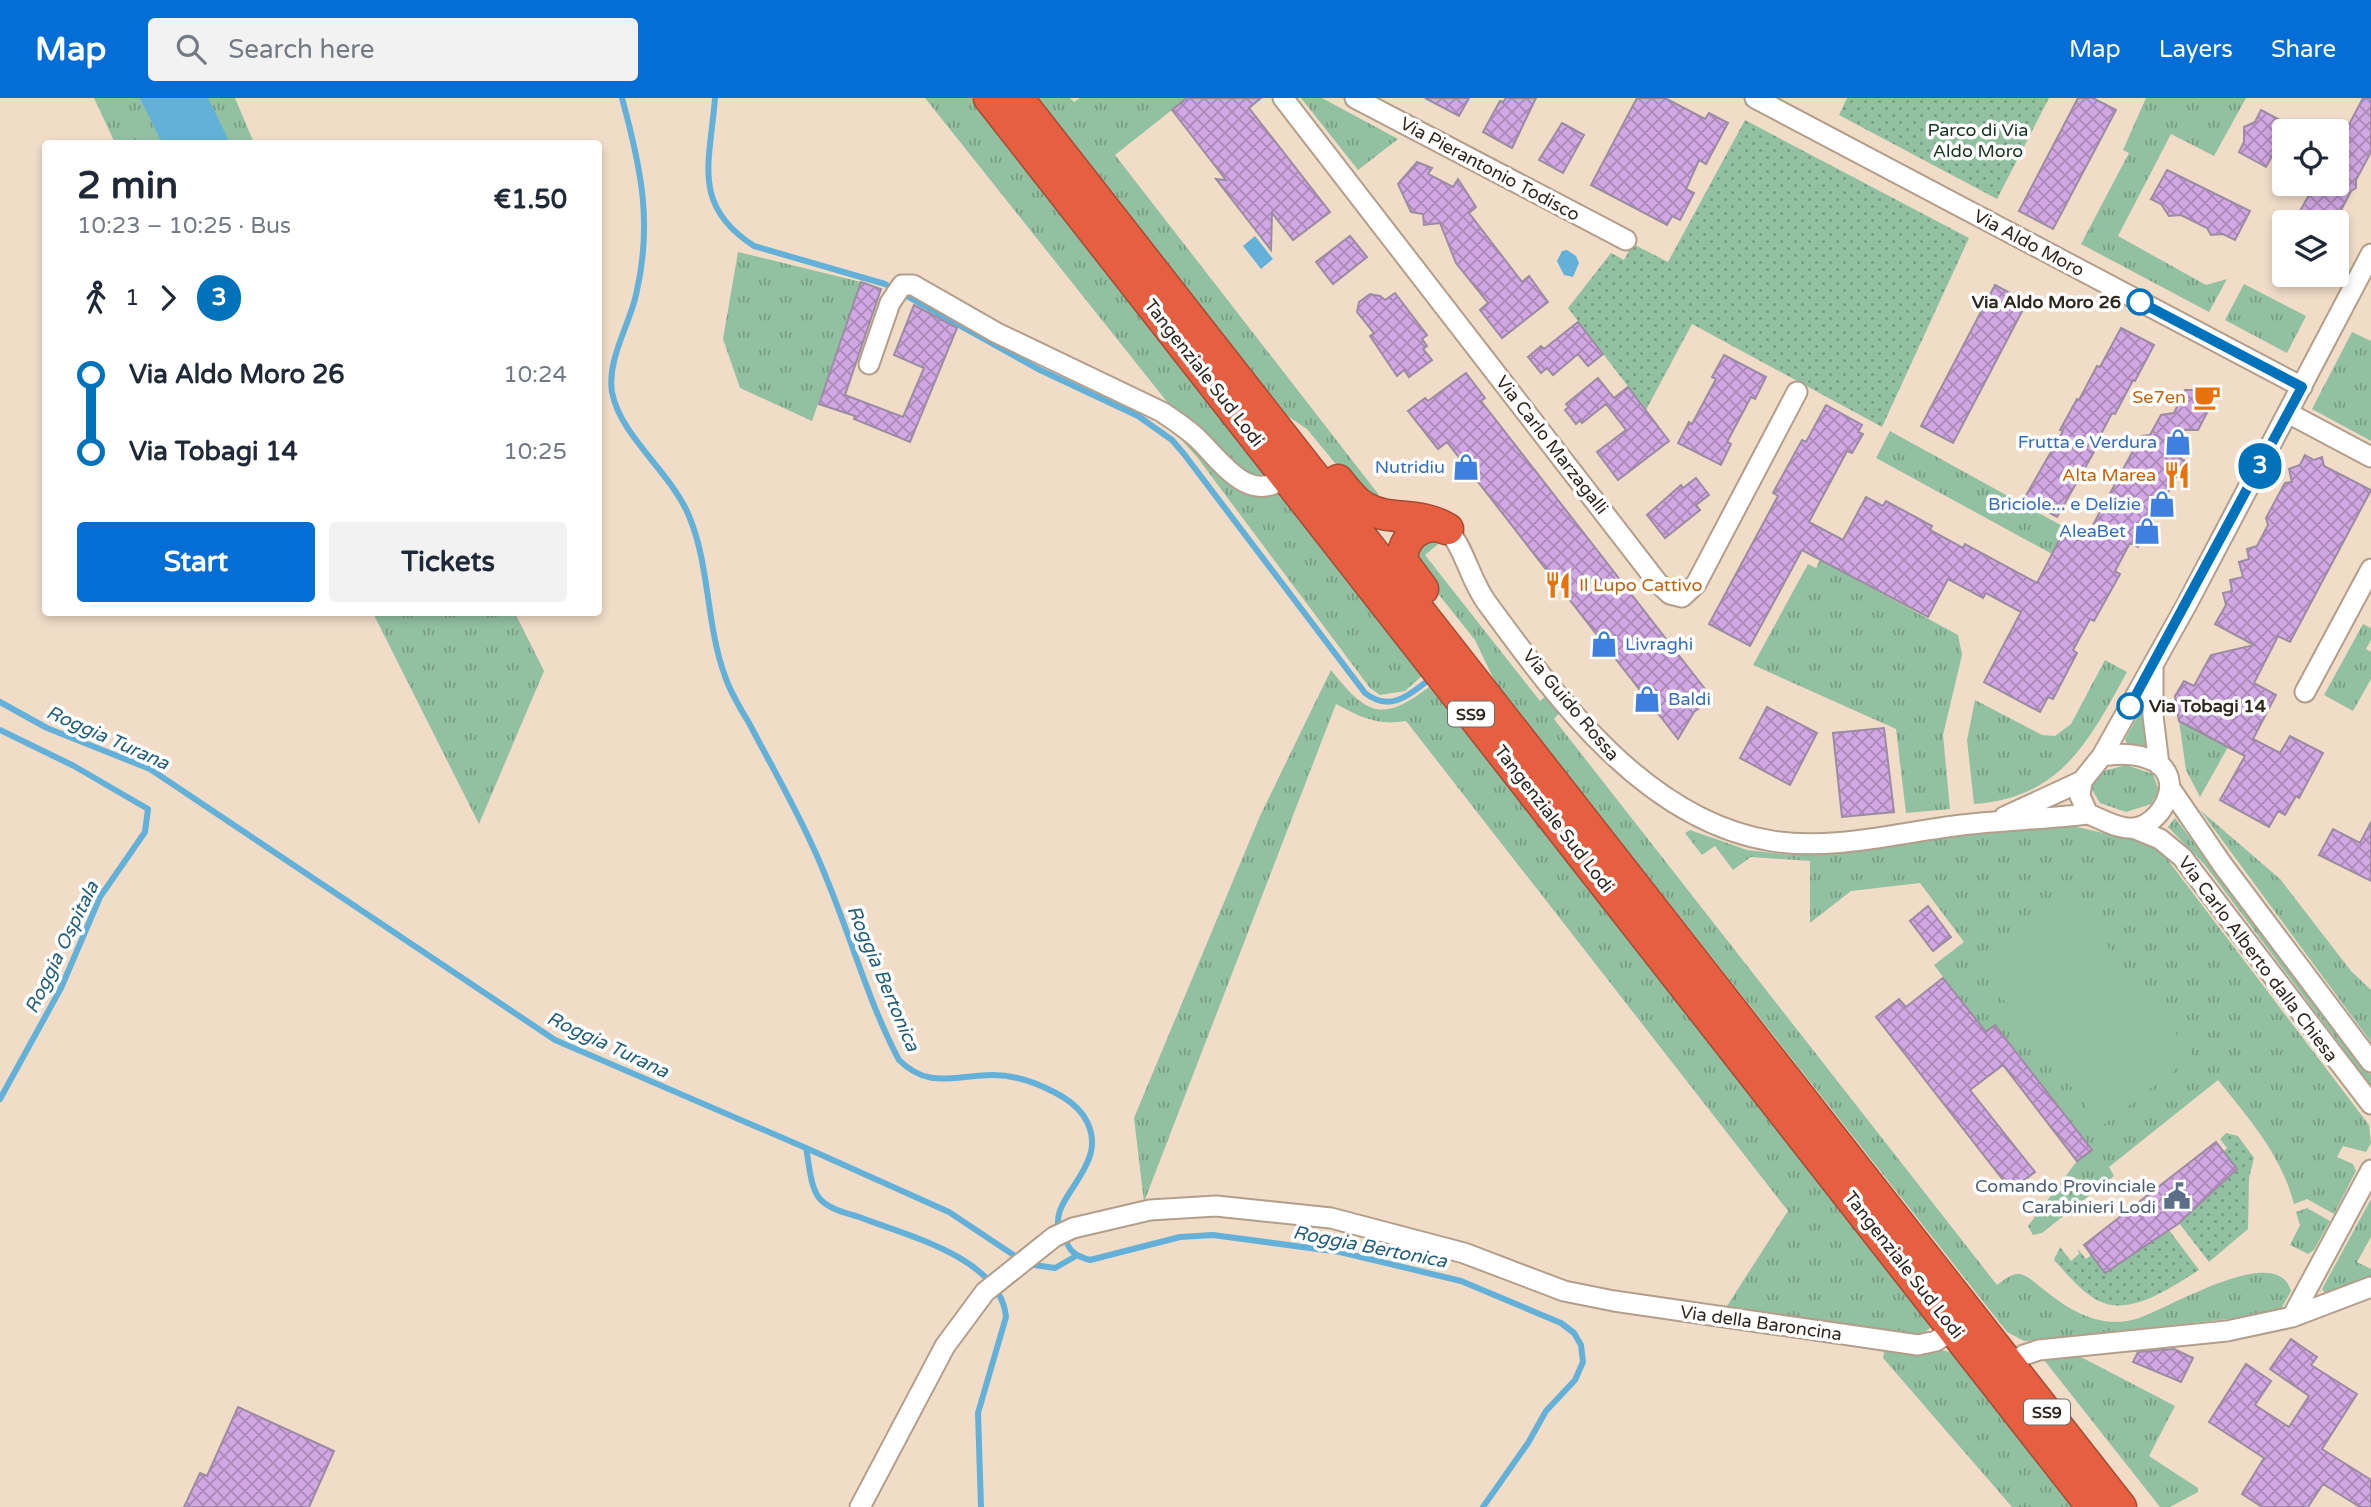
<!DOCTYPE html>
<html lang="en">
<head>
<meta charset="utf-8">
<style>
	body { margin:0; font-family:"Varela Round",sans-serif; background:#f2f2f3; color:#1f2937; height:100vh; display:flex; flex-direction:column; font-size:26px; white-space:nowrap }
	* { box-sizing:border-box; margin:0 }
	p { font-size:23px; color:#747a83 }
	.icon { flex:none; width:38px; height:38px; fill:none; stroke:currentColor; stroke-width:2; stroke-linecap:round; stroke-linejoin:round }
	.map { position:relative; flex:1; overflow:hidden }
	.details { position:absolute; left:42px; top:42px; width:560px; height:476px; display:flex; flex-direction:column; background:#fff; border-radius:7px; box-shadow:0 4px 10px #0003 }
	.details>* { flex:none }
	.badge { padding:0 14px; border-radius:23px; font-size:24px; line-height:46px }
	.fabs { position:absolute; left:2272px; top:21px; display:grid; gap:14px }
	.fabs a { display:grid; place-items:center; width:77px; height:77px; border-radius:7px; background:#fff; box-shadow:0 4px 10px #0003; font-size:35px }
	.map>.badge { position:absolute; translate:-50% -50%; box-shadow:0 0 0 4px #fff }
	.legs { display:flex; align-items:center; gap:10px; height:77px; padding:0 35px; font-size:23px }
	.legs p { margin-inline-start:auto }
	.headline { display:flex; align-items:center; justify-content:space-between; height:119px; padding:0 35px }
	h1 { font-size:38px; font-weight:700; line-height:52px }
	.primary-button { display:flex; gap:14px; margin-top:auto; padding:14px 35px }
	.primary-button a { flex:1; height:80px; border-radius:7px; background:#056ed6; color:#fff; font-size:28px; font-weight:700; line-height:80px; text-align:center }
	.primary-button a+a { background:#f2f2f3; color:#1f2937 }
	ul { padding:0 35px; list-style:none }
	li { display:flex; align-items:center; gap:24px; height:77px; font-size:26px }
	li i { display:grid; place-items:center; width:10px; height:100%; margin:0 9px; background:currentColor }
	li i::after { content:''; width:18px; height:18px; margin:-9px; border:5px solid; border-radius:50%; background:#fff }
	li p { margin-inline-start:auto }
	li:first-child i { background:linear-gradient(#0000 50%,currentColor 0) }
	li:last-child i { background:linear-gradient(currentColor 50%,#0000 0) }
	header { display:flex; align-items:center; gap:42px; box-sizing:border-box; height:98px; padding:0 35px; background:#056ed6; color:#fff }
	header strong { font-size:33px }
	nav { display:flex; gap:38px; margin-inline-start:auto; font-size:24px }
	.search { width:490px; height:63px; background:#f2f2f3; display:flex; align-items:center; gap:18px; box-sizing:border-box; padding:0 24px; border-radius:7px; color:#747a83; font-size:26px }
	.map>svg:first-child { display:block }
</style>
</head>
<body>
<header>
<strong>Map</strong>
<div class="search"><svg class="icon" aria-label="search" viewBox="0 0 24 24"><circle cx="10" cy="10" r="6"/><path d="M15 15l6 6"/></svg>Search here</div>
<nav><a>Map</a><a>Layers</a><a>Share</a></nav>
</header>
<div class="map">
<svg width="2371" height="1409" viewBox="0 0 2371 1409">
	<defs>
		<pattern id="grass-tufts" width="24" height="20" patternUnits="userSpaceOnUse" patternTransform="scale(1.75)"><rect width="24" height="20" fill="#92c1a2"/><path d="M3 7l-1-3M5 7V3M7 7l1-3M15 17l-1-3M17 17v-4M19 17l1-3" fill="none" stroke="#789d83"/></pattern>
		<pattern id="park-dots" width="8" height="8" patternUnits="userSpaceOnUse" patternTransform="scale(1.75)"><rect width="8" height="8" fill="#92c1a2"/><path d="M2 2h.1M6 6h.1" fill="none" stroke="#789d83" stroke-width="1.8" stroke-linecap="round"/></pattern>
		<pattern id="building-cross-hatch" width="8" height="8" patternUnits="userSpaceOnUse" patternTransform="scale(1.75)"><rect width="8" height="8" fill="#d1a7e4"/><path d="M0 0l8 8M0 8l8-8" fill="none" stroke="#aa88b8"/></pattern>
	</defs>
	<rect width="100%" height="100%" fill="#f1dcc8"/>
	<path fill="url(#grass-tufts)" d="M94,0H235L254,45H115Z
		M925,0H973L1423,577L1405,593L1380,597L1370,590L1197,359L1170,329L1165,311L1168,305Z
		M1033,0H1070L1074,4L1080,0H1187L1115,57L1379,397L1373,399L1353,387L1307,331L1277,311Z
		M1301,0H1322L1398,41L1358,72Z
		M2146,0H2246L2214,58L2171,36L2118,138L2206,187L2227,181L2209,214L2081,146L2129,55L2123,52Z
		M738,154L861,184L812,323L740,290L723,241Z
		M2244,186L2306,218L2287,255L2225,222Z
		M2352,234L2371,243V343L2312,311Z
		M1890,333L2066,430L2052,456L1876,360Z
		M1442,443L1425,457L1540,603L1552,593L1565,609L1554,621L1997,1187C2004,1182 2011,1175 2020,1176C2029,1178 2036,1186 2043,1191C2070,1213 2100,1231 2136,1221C2165,1213 2277,1142 2291,1193L2281,1211L2264,1217L2040,1242L2024,1243L2007,1234L1495,584L1475,542L1416,468L1419,444Z
		M1820,462L1958,537L1962,557L1943,637L1950,711L1906,715L1896,631L1753,567L1808,466L1816,470Z
		M373,515H515L544,573L479,726Z
		M2363,526L2371,530V542L2366,551L2371,554V581L2353,613L2324,597Z
		M2105,562L2127,574C2089,643 2061,700 1974,706L1967,642L1975,602L2042,637L2055,638L2071,626Z
		M1331,572C1367,617 1382,625 1429,589L1930,1221L1931,1229L1918,1240L1727,1208L1788,1113L1406,623C1378,628 1360,619 1336,606L1144,1104L1134,1020L1260,718Z
		M2143,614L2146,649L2127,646L2125,641L2139,616Z
		M2179,623L2228,649L2200,699L2186,672Z
		M2126,667L2153,676L2159,693L2151,706L2126,714L2100,705L2091,690L2100,674Z
		M2200,712L2280,781L2351,873L2371,892V944Z
		M2175,720L2371,977V988L2205,767L2168,729Z
		M2063,726L2144,744L2164,757L2369,1027L2371,1045L2366,1054L2343,1048L2337,1059L2353,1066L2356,1073L2334,1116L2307,1101L2294,1106C2281,1056 2249,1021 2218,982L2109,1069L2114,1078L2042,1135L2033,1137L2028,1128L2077,1063L2092,1051L1996,927L1981,938L1982,930L1934,867L1964,844L1920,785L1851,793L1810,825V763L1751,759L1733,772L1715,748L1702,757L1685,735L1690,732L1747,752L1792,757Z
		M2371,1101V1139L2357,1164L2371,1171V1179L2326,1196L2322,1191Z
		M2307,1110L2330,1123L2314,1152L2308,1156L2290,1147L2300,1127L2296,1114Z
		M1885,1250L1922,1256L1940,1252L1951,1254L2076,1409H2012L1883,1260Z
		M2079,1258L2175,1308L2149,1358L2198,1390V1394L2170,1409H2160L2044,1262Z"/>
	<path fill="url(#park-dots)" d="M1847,0H2049L1997,101L1839,17Z
		M1745,22L1969,140L1882,329L1692,226L1646,312L1568,210L1611,155L1624,162L1633,146L1668,164Z
		M2226,1035L2238,1038L2254,1060L2249,1080L2248,1131L2209,1164L2179,1125L2237,1072L2223,1054L2227,1050L2220,1041Z
		M2169,1132L2199,1172C2173,1188 2131,1219 2099,1203C2081,1194 2067,1176 2054,1162L2060,1149L2071,1163L2079,1156L2078,1151L2086,1161L2091,1157L2105,1175Z"/>
	<path fill="#92c1a2" d="M2066,795L2193,958L2102,1028L1975,865Z"/>
	<path fill="#63b1d8" d="M140,0H208L230,45H162Z
		M1255,138L1273,161L1261,171L1243,148Z
		M1567,152L1576,158L1579,165L1573,179L1564,177L1557,163L1562,153Z"/>
	<g fill="none" stroke-linecap="round" stroke-linejoin="round">
		<path stroke="#63b1d8" stroke-width="6" d="M622,0C641,70 653,125 636,197C629,228 607,261 612,294C620,338 671,374 689,418C710,468 706,527 725,578C730,594 740,610 749,625C770,665 793,705 812,747C845,816 863,894 899,962C929,992 955,977 993,977C1015,977 1035,984 1054,994C1066,1000 1075,1006 1083,1017C1114,1062 1056,1094 1058,1125C1059,1129 1062,1135 1064,1139C1070,1154 1075,1158 1090,1162L1180,1139L1213,1137L1340,1154L1461,1183L1561,1225L1574,1235L1581,1247L1583,1264L1575,1282L1546,1313L1528,1345L1483,1409
			M715,0C710,65 691,107 754,148L885,186L1038,271L1138,318L1172,342L1184,356L1365,595C1388,613 1406,600 1426,584
			M0,604L47,630L150,671L555,942L806,1050C809,1064 810,1090 820,1101C829,1111 846,1115 859,1119C905,1137 1001,1160 1006,1219L978,1315L981,1409
			M0,632L74,668L148,711L145,734L100,799L61,890L0,1001
			M806,1050L949,1114L1027,1166L1055,1170L1076,1158"/>
	</g>
	<path fill="url(#building-cross-hatch)" stroke="#9b8ca2" stroke-width="2" d="M1187,0H1261L1249,10L1330,114L1293,142L1272,115L1271,152L1216,81L1226,82L1172,12Z
		M1425,0H1469L1459,18Z
		M1506,0H1536L1512,50L1483,34L1500,3L1503,4Z
		M1637,0H1665L1705,21L1709,15L1728,25L1706,66L1699,62L1686,91L1694,95L1680,122L1672,118L1667,127L1591,87Z
		M2078,0H2093L2116,12L2053,131L2019,113Z
		M2363,0H2371V54L2356,82V90L2351,93L2335,124H2294L2315,86H2336V51Z
		M2261,12L2289,27L2266,69L2239,54L2244,44V29L2255,24Z
		M1562,25L1584,37L1563,75L1539,62Z
		M1417,64L1432,70L1428,76L1453,89L1458,81L1476,109L1469,115L1522,184L1529,178L1548,204L1502,240L1480,212L1488,205L1456,165L1440,125L1424,127L1423,116L1411,114L1398,86Z
		M2167,72L2250,113L2235,142L2223,136L2211,137L2207,130L2181,117L2169,118L2161,106L2151,101Z
		M1350,138L1367,159L1333,186L1316,164Z
		M861,184L881,191L845,297L903,319L924,270L894,257L914,207L957,230L910,344L854,321L855,318L819,306Z
		M1995,187L2027,204L1953,345L1921,328Z
		M1395,195L1427,237L1422,241L1427,248L1423,251L1432,262L1409,279L1404,272L1397,278L1370,238L1374,235L1357,214L1359,204L1370,196L1380,198L1385,202Z
		M1578,224L1603,256L1588,268L1578,256L1553,277L1547,270L1541,275L1528,259L1541,248L1544,251Z
		M2121,230L2154,247L2135,283L2133,282L2115,316L2112,315L2092,353L2094,354L2057,419L2024,401L2063,333L2060,332L2077,301L2079,302L2097,268L2100,269Z
		M1724,257L1766,279L1755,301L1751,299L1727,344L1731,346L1721,367L1678,345L1689,324L1692,326L1716,281L1712,279Z
		M1466,275L1485,300L1481,303L1712,600L1694,614L1678,641L1447,344L1438,351L1408,313L1425,300L1428,303Z
		M1598,280L1614,300L1628,289L1669,343L1618,382L1597,354L1626,332L1606,306L1582,325L1580,322L1576,326L1565,312L1569,309L1566,306Z
		M2185,292H2202L2211,307L2198,332H2184L2172,356L2185,363L2138,449L2130,445L2115,473L2120,476L2094,523L2090,521L2073,552L2077,555L2053,601L2048,599L2040,614L1984,584L2021,514L1986,495L1983,500L1948,481L1928,519L1802,452L1750,548L1709,526L1778,398L1773,395L1802,342L1806,344L1826,307L1862,327L1858,334L1863,336L1852,355L1847,353L1809,424L1843,442L1866,399L1883,408L1886,403L1932,428L1930,432L1963,450L1965,446L2037,485L2067,427L2087,438L2141,338L2150,337L2161,317L2174,315Z
		M2305,357L2314,362L2322,359L2324,368L2371,392L2290,544L2278,538L2254,585L2276,597L2253,641L2280,655L2290,638L2323,655L2299,700L2296,698L2285,717L2278,713L2269,729L2220,702L2245,658L2179,623L2175,598L2184,583L2194,588L2211,557L2254,547L2215,526L2226,507L2223,495L2232,493L2230,482L2243,479L2239,464L2249,461L2247,451L2257,448L2268,427L2266,420L2285,385L2292,384L2289,371L2300,367Z
		M1696,380L1709,397L1696,407L1700,412L1665,440L1647,417L1681,387L1683,390Z
		M1767,609L1817,635L1790,687L1740,660Z
		M1884,630L1894,714L1842,719L1833,635Z
		M2371,724V783L2319,757L2333,731L2360,745Z
		M1928,808L1951,839L1933,853L1910,823Z
		M1943,880L1986,934L1995,927L2092,1052L2077,1063L2003,967L1970,992L2035,1074L2011,1092L1876,919L1899,901L1906,909Z
		M2216,1044L2237,1071L2178,1126L2105,1175L2084,1147Z
		M2291,1241L2317,1259L2311,1267L2357,1296L2322,1351L2371,1382V1409H2360L2323,1386L2308,1409H2262L2242,1396L2264,1360L2209,1324L2246,1266L2271,1283L2255,1307L2289,1329L2309,1298L2270,1271Z
		M2174,1251L2193,1260L2181,1284L2133,1264L2138,1254Z
		M238,1309L334,1353L309,1409H184L200,1375L207,1378Z"/>
	<g fill="none" stroke-linecap="round" stroke-linejoin="round">
		<defs>
			<path id="minor" d="M1283,0L1658,485L1670,496L1682,499L1696,486L1797,294
				M1355,0L1626,142
				M1755,0L2302,289
				M869,266L890,205L902,187H913L997,235L1162,314C1174,322 1186,330 1197,340C1221,363 1249,408 1285,379
				M2288,315L2371,359
				M1448,431C1466,454 1470,482 1487,505C1558,602 1646,723 1772,743C1833,753 1901,734 1962,727C2004,722 2046,721 2088,716
				M2153,567V618L2159,667
				M2305,594L2371,471
				M2102,658C2120,655 2144,655 2160,667C2183,687 2160,726 2135,730C2119,732 2102,721 2088,716L2080,698L2082,683L2102,658L2187,506L2371,156
				M2170,690L2222,766L2371,964
				M2004,719L2082,683
				M2133,730L2160,741L2182,759L2371,1006
				M2292,1219L2371,1189
				M2010,1267L2024,1257L2039,1252L2227,1233L2292,1219L2371,1072
				M860,1409L945,1248L985,1194L1054,1139L1073,1130L1150,1112L1216,1108L1331,1120L1464,1155L1564,1193L1614,1203L1918,1247L1936,1243L1954,1231"/>
			<path id="highway" d="M989,0L2092,1409
				M1018,0L2121,1409
				M1338,382C1346,392 1354,404 1366,410C1391,424 1420,413 1448,431
				M1423,491L1403,464C1400,440 1424,421 1446,431"/>
		</defs>
		<use href="#minor" stroke="#b29e8b" stroke-width="23"/>
		<use href="#highway" stroke="#a64b35" stroke-width="33"/>
		<use href="#minor" stroke="#fff" stroke-width="19"/>
		<use href="#highway" stroke="#e65f41" stroke-width="30"/>
	</g>
	<g fill="none" stroke-linecap="round" stroke-linejoin="round">
		<defs>
			<path id="line-1" d="M2130,608L2302,289L2140,204"/>
		</defs>
		<use href="#line-1" stroke="#fff" stroke-width="16"/>
		<use href="#line-1" stroke="#0072bc" stroke-width="10"/>
	</g>
	<defs>
		<symbol id="cafe-bare" viewBox="-9 -9 18 18"><path d="M-5.5-4.5H6V0H3Q3 3.5 0 3.5H-2.5Q-5.5 3.5-5.5 0ZM3-3.2v2h1.7v-2ZM-6 4.5H4V6H-6Z" fill="#e8710a" stroke="#fff" stroke-width="2.5" paint-order="stroke"/></symbol>
		<symbol id="shop-bare" viewBox="-9 -9 18 18"><path d="M-5-2.5h2.3a2.7 3.5 0 0 1 5.4 0H5L5.5 6h-11ZM-1.5-2.5h3a1.5 2.3 0 0 0-3 0Z" fill="#3f7fe0" stroke="#fff" stroke-width="2.5" paint-order="stroke"/></symbol>
		<symbol id="restaurant-bare" viewBox="-9 -9 18 18"><path d="M-5-6h1v4h1v-4h1v4h1v-4h1v5L-1.5 .5V6h-2V.5L-5-1ZM5-6V6H3V1.5H1.5Q1.5-4 5-6Z" fill="#e8710a" stroke="#fff" stroke-width="2.5" paint-order="stroke"/></symbol>
		<symbol id="civic-bare" viewBox="-9 -9 18 18"><path d="M-.6-6.5H3V-4.5H.6V-3L4-1V1h2V6H-6V1h2V-1L-.6-3ZM-1.2 2.5V6h2.4V2.5Z" fill="#5c6f8a" stroke="#fff" stroke-width="2.5" paint-order="stroke"/></symbol>
	</defs>
	<g fill-rule="evenodd">
		<use href="#cafe-bare" x="2188" y="280" width="38" height="38"/>
		<use href="#shop-bare" x="2159" y="325" width="38" height="38"/>
		<use href="#shop-bare" x="1447" y="350" width="38" height="38"/>
		<use href="#restaurant-bare" x="2158" y="358" width="38" height="38"/>
		<use href="#shop-bare" x="2143" y="387" width="38" height="38"/>
		<use href="#shop-bare" x="2128" y="414" width="38" height="38"/>
		<use href="#restaurant-bare" x="1539" y="468" width="38" height="38"/>
		<use href="#shop-bare" x="1585" y="527" width="38" height="38"/>
		<use href="#shop-bare" x="1628" y="582" width="38" height="38"/>
		<use href="#civic-bare" x="2158" y="1079" width="38" height="38"/>
	</g>
	<g fill="#fff" stroke="#0072bc" stroke-width="3.5">
		<circle cx="2140" cy="204" r="12"/>
		<circle cx="2130" cy="608" r="12"/>
	</g>
	<g text-anchor="middle" stroke-width="7" stroke-linejoin="round" paint-order="stroke">
		<g fill="#fff" stroke="#6d6862" stroke-width="2">
			<rect x="1448" y="603.5" width="46" height="25" rx="5"/>
			<rect x="2024" y="1301.5" width="46" height="25" rx="5"/>
		</g>
		<g font-size="16" font-weight="bold" fill="#2f271f">
			<text x="1471" y="622">SS9</text>
			<text x="2047" y="1320">SS9</text>
		</g>
		<g font-size="18" fill="#143321" stroke="#fff">
			<text x="1978" y="38">Parco di Via<tspan x="1978" dy="21">Aldo Moro</tspan></text>
		</g>
		<g font-size="18" fill="#2f271f" stroke="#fff">
			<text transform="translate(1490 71) rotate(28)" y="6">Via Pierantonio Todisco</text>
			<text transform="translate(2029 145) rotate(28)" y="6">Via Aldo Moro</text>
			<text transform="translate(1204 275) rotate(52)" y="6">Tangenziale Sud Lodi</text>
			<text transform="translate(1552 347) rotate(52)" y="6">Via Carlo Marzagalli</text>
			<text transform="translate(1571 607) rotate(50)" y="6">Via Guido Rossa</text>
			<text transform="translate(1554 721) rotate(52)" y="6">Tangenziale Sud Lodi</text>
			<text transform="translate(2258 861) rotate(53)" y="6">Via Carlo Alberto dalla Chiesa</text>
			<text transform="translate(1904 1167) rotate(52)" y="6">Tangenziale Sud Lodi</text>
			<text transform="translate(1761 1225) rotate(8)" y="6">Via della Baroncina</text>
		</g>
		<g font-size="18" font-weight="bold" fill="#2f271f" stroke="#fff" text-anchor="end">
			<text x="2121" y="210">Via Aldo Moro 26</text>
			<text x="2149" y="614" text-anchor="start">Via Tobagi 14</text>
		</g>
		<g font-size="18" fill="#c56008" stroke="#fff" text-anchor="end">
			<text x="2186" y="305">Se7en</text>
			<text x="2156" y="383">Alta Marea</text>
			<text x="1579" y="493" text-anchor="start">Il Lupo Cattivo</text>
		</g>
		<g font-size="18" fill="#366cbe" stroke="#fff" text-anchor="end">
			<text x="2157" y="350">Frutta e Verdura</text>
			<text x="1445" y="375">Nutridiu</text>
			<text x="2141" y="412">Briciole... e Delizie</text>
			<text x="2126" y="439">AleaBet</text>
			<text x="1625" y="552" text-anchor="start">Livraghi</text>
			<text x="1668" y="607" text-anchor="start">Baldi</text>
		</g>
		<g font-size="18" fill="#4e5e75" stroke="#fff" text-anchor="end">
			<text x="2156" y="1094">Comando Provinciale<tspan x="2156" dy="21">Carabinieri Lodi</tspan></text>
		</g>
		<g font-size="19" font-style="italic" fill="#225e7a" stroke="#fff">
			<text transform="translate(108 639) rotate(24)" y="7">Roggia Turana</text>
			<text transform="translate(61 849) rotate(-64)" y="7">Roggia Ospitala</text>
			<text transform="translate(884 880) rotate(67)" y="7">Roggia Bertonica</text>
			<text transform="translate(608 946) rotate(25)" y="7">Roggia Turana</text>
			<text transform="translate(1370 1148) rotate(11)" y="7">Roggia Bertonica</text>
		</g>
	</g>
</svg>
<div class="fabs">
<a><svg class="icon" aria-label="locate" viewBox="0 0 24 24"><circle cx="12" cy="12" r="6"/><path d="M12 2v4M12 18v4M2 12h4M18 12h4"/></svg></a>
<a><svg class="icon" aria-label="layers" viewBox="0 0 24 24"><path d="M12 4l9 5-9 5-9-5zM3 14l9 5 9-5"/></svg></a>
</div>
<b class="badge" style="left:2260px;top:368px;background:#0072bc;color:#fff">3</b>
<section class="details">
<div class="headline"><div><h1>2 min</h1><p>10:23 – 10:25 · Bus</p></div><b>€1.50</b></div>
<div class="legs"><svg class="icon" aria-label="walk" viewBox="0 0 24 24"><circle cx="13" cy="4" r="2"/><path d="M13 8l-2 6 4 7M11 14l-3 7M7 12l3-4h3l4 4"/></svg>1<svg class="icon" aria-label="forward" viewBox="0 0 24 24"><path d="M9 5l7 7-7 7"/></svg><b class="badge" style="background:#0072bc;color:#fff">3</b></div>
<ul>
<li><i style="color:#0072bc"></i><b>Via Aldo Moro 26</b><p>10:24</p></li>
<li><i style="color:#0072bc"></i><b>Via Tobagi 14</b><p>10:25</p></li>
</ul>
<div class="primary-button"><a>Start</a><a>Tickets</a></div>
</section>
</div>
</body>
</html>
